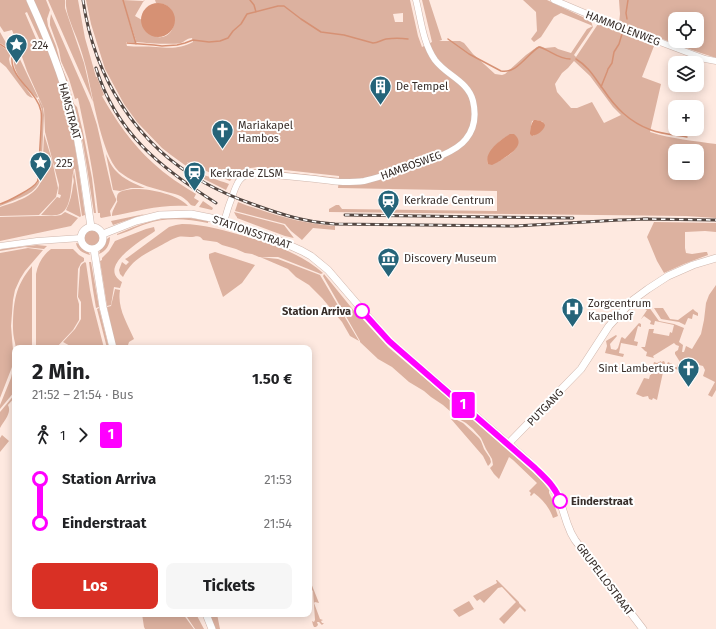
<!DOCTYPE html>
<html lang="de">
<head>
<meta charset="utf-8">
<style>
	body { margin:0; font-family:"Fira Sans",sans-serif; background:#f6f6f6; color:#202124; height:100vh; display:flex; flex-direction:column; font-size:15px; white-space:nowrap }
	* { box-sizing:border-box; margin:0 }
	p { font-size:13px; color:#757577 }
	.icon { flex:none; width:22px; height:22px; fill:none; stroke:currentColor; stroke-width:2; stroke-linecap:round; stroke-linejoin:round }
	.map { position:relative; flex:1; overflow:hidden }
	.details { position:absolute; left:12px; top:345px; width:300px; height:272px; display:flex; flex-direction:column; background:#fff; border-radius:8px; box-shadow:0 2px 10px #0003 }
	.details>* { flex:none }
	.badge { padding:0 8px; border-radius:3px; font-size:14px; line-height:26px }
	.tools { position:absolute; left:668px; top:12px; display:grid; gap:8px }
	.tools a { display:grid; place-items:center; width:36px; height:36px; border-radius:8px; background:#fff; box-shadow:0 2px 10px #0003; font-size:20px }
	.map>.badge { position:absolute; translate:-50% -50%; box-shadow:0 0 0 2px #fff }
	.legs { display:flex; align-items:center; gap:6px; height:44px; padding:0 20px; font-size:13px }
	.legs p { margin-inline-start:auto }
	.overview { display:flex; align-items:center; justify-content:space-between; height:68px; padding:0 20px }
	h1 { font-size:22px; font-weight:700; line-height:30px }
	.action { display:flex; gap:8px; margin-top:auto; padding:8px 20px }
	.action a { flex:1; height:46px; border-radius:8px; background:#d93025; color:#fff; font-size:16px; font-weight:700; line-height:46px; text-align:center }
	.action a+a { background:#f6f6f6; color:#202124 }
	ul { padding:0 20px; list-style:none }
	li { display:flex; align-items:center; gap:14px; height:44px; font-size:15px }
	li i { display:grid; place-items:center; width:6px; height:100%; margin:0 5px; background:currentColor }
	li i::after { content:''; width:10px; height:10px; margin:-5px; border:3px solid; border-radius:50%; background:#fff }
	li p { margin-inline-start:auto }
	li:first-child i { background:linear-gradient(#0000 50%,currentColor 0) }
	li:last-child i { background:linear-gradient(currentColor 50%,#0000 0) }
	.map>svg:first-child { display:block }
</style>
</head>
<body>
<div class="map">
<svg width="716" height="629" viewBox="0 0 716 629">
	<rect width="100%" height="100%" fill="#fee9e0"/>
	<path fill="#dcb19f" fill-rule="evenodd" d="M0,0H26C43,36 59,73 68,112C76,146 80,180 85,215L82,216L75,169H74C70,182 74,211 57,215C52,216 46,215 41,215L57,197L60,198L61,195L58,194L59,185L45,132L44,109L27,71L21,54V53L12,30L4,32L0,26ZM27,12L43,47L42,48H40L25,13Z
		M33,0H46L50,10L47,19L48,26L56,46L61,65L68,82L74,104L77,107L83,132L92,178L96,213H94L87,168L83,144L75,111Z
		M48,0H65V8L84,63L93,102Z
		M66,0H78L85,38L96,77H97L104,95L102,96C116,121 132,144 153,163C166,175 181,185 196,194L194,198L199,201L195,206C190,206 190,203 186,200C183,197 179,195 175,194C156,189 137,185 121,173C101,158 92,89 85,64C82,52 78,41 73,29C70,20 65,10 66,0Z
		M86,0H123L136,41L135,43L126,42L127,46C136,47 146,46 156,47C170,48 180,49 193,42L192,38C188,38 185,41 181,43C171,45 147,43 136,42L123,0L143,1L145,0L143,2L135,16L142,20L144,29C148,31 154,36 158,37C178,40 182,2 156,3L155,0H410L418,36L422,47L432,42L422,0H429L442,40L439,41H460L464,43L473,54L495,74L502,75L505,74L526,55L537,47L540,46L545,48L555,47L558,49L571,53L587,29L593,26L561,13L554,17L541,37L534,42L531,39L537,31L536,12L523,0H547L591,21L593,27L574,55L576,57L598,24L654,46L642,77L661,84L650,132C672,139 694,141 716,144V218L686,216L329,212V209L336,205H339L342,209L497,211V191L338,188L339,179L256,170C245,171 242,175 234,181C240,174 245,171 254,169L339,178V176L258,167C249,168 242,169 236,176H234L230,181L199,168L187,162C195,174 216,179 229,184L226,190L204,179L171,155L162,148L137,122L124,104L105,69L91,24ZM403,13V22H395L393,14ZM574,61L590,76L613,107L621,115L604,123L592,102L577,108H571L557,92L555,84L562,73L568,68ZM537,120L543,122L541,131L533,136L530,132L532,121ZM509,135L518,142C516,152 509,155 500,160V161L488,164L487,161V159C495,145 496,143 509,135ZM675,151H697V173H675Z
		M619,0H716V58L692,50L619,23L620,14ZM675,19H697V41H675Z
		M51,14L90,103L97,125L112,190L116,199V201L110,211L111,216L101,218L100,217V213H98C94,174 86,136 78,98L75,99L69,79L61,61L59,50L50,25V20Z
		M0,32L5,41L13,51L0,43Z
		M0,45L11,53L9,59L10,64L19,78L33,98L30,97L27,95L6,67L0,62Z
		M18,55L38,97L37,98C27,89 11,71 14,57Z
		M38,99H39L43,107L44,115L41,177C38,191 27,195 15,200C10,202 5,204 0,206V205L26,191L35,185L38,182L42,115V110Z
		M44,134L52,160L58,188L56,197L39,215L0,216V207C15,202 38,196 42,178Z
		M106,154C109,160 111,166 116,171C123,179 135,184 145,188H131L120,191L113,190Z
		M74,171L81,216L80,217L66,210C70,202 72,194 73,185C74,182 74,180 73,177Z
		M133,189C147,188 179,194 188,206C162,204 137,211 112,216C112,211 114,209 116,204C119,199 116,203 117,197C117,190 127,190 133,189Z
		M203,201L213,208L212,210L199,207Z
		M238,202C244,205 252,207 258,209C284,218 308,224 335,226V230L313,228L302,240L291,231L285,224L235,211Z
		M65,212L78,218L71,226L0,241V217L39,216H55L61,215Z
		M234,212L284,225L294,238L285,236L237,218V217L236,216Z
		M145,214L113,225L111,221Z
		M181,217L190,218L208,221V223C187,219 166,217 146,224C136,227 126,233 117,235V234C140,224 155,218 181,217Z
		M654,222L716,223V232L705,231L685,232V248L686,253L692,254L705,252H707L708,255L684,264L664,273L657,261L647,237Z
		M182,224C204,224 226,231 248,237C274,245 302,254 323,273L321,274L278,257H259L252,254L245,253L236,249L222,245L217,242L203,240C199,234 196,237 190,237C186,237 182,236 178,237C171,239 164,244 158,247C143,255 132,260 123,277L120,274L119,270L122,262L126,265L129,262L125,259L127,258L169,227L176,225Z
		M154,227L155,231C144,239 96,266 122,282L120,288L114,287L111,305L107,306L100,261L102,260V258L109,251L115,241L146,229Z
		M84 238a8 8 0 1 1 16 0a8 8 0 1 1-16 0Z
		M110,237C110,245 106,251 99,254C100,248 105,239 110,237Z
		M76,243C82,244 88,250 90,255C83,253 77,250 76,243Z
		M37,245L47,246L44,249L25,247L0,251V250L2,249Z
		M28,248L43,250L25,271L20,279L15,290L13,300L11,326L13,350L12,367L0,398V253Z
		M51,249H73L79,255L84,258V261L81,263L78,269L77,297L79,304V320L73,330L56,348H36V274C38,263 43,255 51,249Z
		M215,252L255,265L242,283L223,297L209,258V254Z
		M260,257L278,259L320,275L359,341L350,336L342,322L322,298L309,285L296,277L288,269Z
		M85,262L86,263L90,290L93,305L104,348H74L63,342L75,329L81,319V302L78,297L80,267L82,264Z
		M89,262H91L99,307L96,308L93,290Z
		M32,266V348H16C15,342 13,336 13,329C13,303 15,286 32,266Z
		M324,274L359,317L360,316L388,347L507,448L541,479L549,490V493L553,501L558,516L553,518C550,508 542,499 534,493L531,496L530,495L531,493L529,491L537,483L513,460L509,457L499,479L494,474L490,468L493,465L492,459L486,449L481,438L473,429L466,423L455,417L451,412L443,405L431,397L424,391L409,382L392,367L378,359L360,342V341L323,276Z
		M716,285V390L712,397L708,395L715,382L703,376L705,370L703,366L691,363L689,369H686L685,371L670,368L667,363L669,362L670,364L671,363L674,367H677L678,364L680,362L675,354V352L678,350L679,346L676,345L674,343L653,356L654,358L646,356L647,352L645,351L641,347H645L649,329H654L653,333L669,336L670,332L672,333L674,325L655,321L654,325L650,324L651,321L644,316L641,319L647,310L643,308L646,303L659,321L674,324L684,328L679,342L683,345L682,352H684L686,346L692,349L701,334L704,320L706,303L709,295Z
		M115,289L120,290C117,308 127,323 134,339L129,342L127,348H116L107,307L111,306Z
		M99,308L109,348H107L97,309Z
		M654,308H663L670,319L678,320L693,309L695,311L698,313V316L693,314L692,319L688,318L685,325L679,322L661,319Z
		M639,323L641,324V327L638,326L634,341L638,342L637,346L621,343L619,353L624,354L623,357L605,353L607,346L606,341L616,335L617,336L610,344L611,349L616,350L618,348L621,338L622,337L625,339Z
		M15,360V391L0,409V405L11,378Z
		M661,361V362L664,361L665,363L657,400L653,398L652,400L649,399L648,396L643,397L636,394L644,378L649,379L650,375H651L654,362L657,363Z
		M15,394V397L8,405C12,413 4,421 0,428V412Z
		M453,418L463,423L479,438L481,441L484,449L490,458L491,462L490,464L488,466L483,456L451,419Z
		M2,435L9,441L0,452V438Z
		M496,580H497L519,602V603L526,610L525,612L520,607L504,624L499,619L516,602L502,587L498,588L484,603L480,599L477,601L473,596L497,583Z
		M309,582L311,583L319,603L315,602L314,603L320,619L323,620L321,621L322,623H324L322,625L319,622H317L318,625L316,627H314L313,625L312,621L314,622L315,620L313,591L309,587Z
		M469,601L474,609L459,617L453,610Z
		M142,614H183L194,629H145L144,627Z
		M185,614H196L204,629H195Z
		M210,614H217L220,629H215Z"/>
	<path fill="#d69174" d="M141 20a17 17 0 1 1 34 0a17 17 0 1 1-34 0Z
		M534,120C539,120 543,121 545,125C544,131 537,135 532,136L530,134C530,130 531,123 534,120Z
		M510,134H514C527,145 509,155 501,160L500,161L492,165L488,164C483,153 501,139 510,134Z"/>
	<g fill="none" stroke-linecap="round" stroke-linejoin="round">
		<path stroke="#d69174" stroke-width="1.5" d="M123,0L136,44
			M250,0L254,5L256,12
			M627,19L626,13L628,0
			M448,39L469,54L501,71C517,74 527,54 539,47C550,50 558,59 570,59
			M127,43L154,45L162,46L177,45L185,43L193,40L209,42L220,41L228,38L233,31L241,24L247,14L278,6H284L301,19L321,32L344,35L373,43C378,43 381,40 386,39C393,38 401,38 408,39
			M0,44L15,54
			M576,59C589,67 594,77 603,89C615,107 629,122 651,130C662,134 675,135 687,137
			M601,87L607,72L608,69L612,63L614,52L619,44L622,34
			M0,204C7,202 34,188 37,182C38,181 38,180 38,179C39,162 40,146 41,129C41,123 42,117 41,111C37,91 10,79 12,57L17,53"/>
		<defs>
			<path id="tertiary" d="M554,0L599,19L705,59L716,61
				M224,222C226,215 228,207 231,200C236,186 238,174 255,173C275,175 295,177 315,179C324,180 334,182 343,182C350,182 357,182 364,181C377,178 389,174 401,170C419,164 455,154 466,139C475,128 476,114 473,101C468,81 447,76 435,60C423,43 421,20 416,0
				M0,246L37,241L81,238"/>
			<path id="secondary" d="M30,0C46,35 61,72 71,109C81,148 85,188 91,227
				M81 238a11 11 0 1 1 22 0a11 11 0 1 1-22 0Z
				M103,234L136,221L160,215L191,214L211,218L271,237L302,251L311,256L328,270L389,341L527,460L549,482L559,498L567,523L571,533L575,540L643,629
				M94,249L103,307L113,348
				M508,444L581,369L609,326L633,300L648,289L668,276L693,265L716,258
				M206,614L212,629"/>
		</defs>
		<use href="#tertiary" stroke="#d0b7ad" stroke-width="7"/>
		<use href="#secondary" stroke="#d0b7ad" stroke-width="8"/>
		<use href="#tertiary" stroke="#fff" stroke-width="6"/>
		<use href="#secondary" stroke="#fff" stroke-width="7"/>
		<defs>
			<path id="rail" d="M83,0C94,77 136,145 205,183C221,192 238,199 255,205C283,215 305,222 335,224L516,226L619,220L648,219
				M96,68C116,133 161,168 216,203
				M345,215L573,218
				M643,219L716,220"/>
		</defs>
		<use href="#rail" stroke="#534742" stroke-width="3"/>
		<use href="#rail" stroke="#fff" stroke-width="1.5" stroke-dasharray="4.5" stroke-linecap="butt"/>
	</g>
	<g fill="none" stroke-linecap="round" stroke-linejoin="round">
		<defs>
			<path id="line-1" d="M362,311L389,341L398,349L535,468C545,478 556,487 560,501"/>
		</defs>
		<use href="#line-1" stroke="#fff" stroke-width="9"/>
		<use href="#line-1" stroke="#f0f" stroke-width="6"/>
	</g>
	<defs>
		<symbol id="sight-pin" viewBox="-11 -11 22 30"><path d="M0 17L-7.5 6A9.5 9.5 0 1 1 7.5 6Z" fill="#256479" stroke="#fff"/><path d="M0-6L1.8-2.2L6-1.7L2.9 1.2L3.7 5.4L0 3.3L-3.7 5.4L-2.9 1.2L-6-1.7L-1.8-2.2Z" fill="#fff"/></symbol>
		<symbol id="building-pin" viewBox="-11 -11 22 30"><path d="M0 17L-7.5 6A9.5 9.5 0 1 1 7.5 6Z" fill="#256479" stroke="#fff"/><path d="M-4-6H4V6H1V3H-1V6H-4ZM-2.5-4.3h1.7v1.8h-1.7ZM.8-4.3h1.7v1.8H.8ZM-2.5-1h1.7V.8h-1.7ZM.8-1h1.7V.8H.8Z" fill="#fff"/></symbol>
		<symbol id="church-pin" viewBox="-11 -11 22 30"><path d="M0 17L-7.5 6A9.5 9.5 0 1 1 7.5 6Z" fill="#256479" stroke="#fff"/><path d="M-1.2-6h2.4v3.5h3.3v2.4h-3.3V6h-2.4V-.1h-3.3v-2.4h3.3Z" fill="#fff"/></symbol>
		<symbol id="station-pin" viewBox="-11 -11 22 30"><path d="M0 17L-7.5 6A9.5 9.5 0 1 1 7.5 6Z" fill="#256479" stroke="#fff"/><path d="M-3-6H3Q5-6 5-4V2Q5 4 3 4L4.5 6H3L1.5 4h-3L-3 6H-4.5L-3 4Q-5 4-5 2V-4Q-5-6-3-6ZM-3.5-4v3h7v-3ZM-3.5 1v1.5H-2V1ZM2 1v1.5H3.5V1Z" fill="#fff"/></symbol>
		<symbol id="museum-pin" viewBox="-11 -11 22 30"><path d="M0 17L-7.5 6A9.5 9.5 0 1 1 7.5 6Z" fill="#256479" stroke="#fff"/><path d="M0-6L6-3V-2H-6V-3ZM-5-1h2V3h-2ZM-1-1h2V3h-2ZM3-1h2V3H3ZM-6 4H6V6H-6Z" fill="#fff"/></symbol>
		<symbol id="hospital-pin" viewBox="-11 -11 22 30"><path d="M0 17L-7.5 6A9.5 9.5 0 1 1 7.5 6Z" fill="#256479" stroke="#fff"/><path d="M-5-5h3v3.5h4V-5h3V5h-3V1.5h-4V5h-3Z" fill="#fff"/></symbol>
	</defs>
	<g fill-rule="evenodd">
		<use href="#sight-pin" x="4" y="32" width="25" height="34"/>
		<use href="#building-pin" x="368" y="74" width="25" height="34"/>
		<use href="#church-pin" x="210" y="118" width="25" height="34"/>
		<use href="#sight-pin" x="28" y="150" width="25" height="34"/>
		<use href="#station-pin" x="182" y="160" width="25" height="34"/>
		<use href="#station-pin" x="376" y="188" width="25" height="34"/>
		<use href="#museum-pin" x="376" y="246" width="25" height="34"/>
		<use href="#hospital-pin" x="560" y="296" width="25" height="34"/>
		<use href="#church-pin" x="676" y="356" width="25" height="34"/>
	</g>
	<g fill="#fff" stroke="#f0f" stroke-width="2">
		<circle cx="362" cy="311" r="7"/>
		<circle cx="560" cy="501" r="7"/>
	</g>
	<g text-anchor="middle" stroke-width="4" stroke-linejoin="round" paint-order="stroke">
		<g font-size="11" fill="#382e2a" stroke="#fff">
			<text transform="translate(623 28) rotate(21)" y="4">HAMMOLENWEG</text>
			<text transform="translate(70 111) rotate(75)" y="4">HAMSTRAAT</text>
			<text transform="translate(411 165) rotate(-20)" y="4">HAMBOSWEG</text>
			<text transform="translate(252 232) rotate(19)" y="4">STATIONSSTRAAT</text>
			<text transform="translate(545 407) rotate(-46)" y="4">PUTGANG</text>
			<text transform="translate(605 579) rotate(53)" y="4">GRUPELLOSTRAAT</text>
		</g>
		<g font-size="11" fill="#382e2a" stroke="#fff" text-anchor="start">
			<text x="32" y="49">224</text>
			<text x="396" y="90">De Tempel</text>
			<text x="238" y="129">Mariakapel<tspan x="238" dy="13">Hambos</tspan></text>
			<text x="56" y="167">225</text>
			<text x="210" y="177">Kerkrade ZLSM</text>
			<text x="404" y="204">Kerkrade Centrum</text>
			<text x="404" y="262">Discovery Museum</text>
			<text x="588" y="307">Zorgcentrum<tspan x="588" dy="13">Kapelhof</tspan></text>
			<text x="674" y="372" text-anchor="end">Sint Lambertus</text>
		</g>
		<g font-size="11" font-weight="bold" fill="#382e2a" stroke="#fff" text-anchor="end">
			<text x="351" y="315">Station Arriva</text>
			<text x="571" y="505" text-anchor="start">Einderstraat</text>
		</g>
	</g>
</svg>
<div class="tools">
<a><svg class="icon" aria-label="locate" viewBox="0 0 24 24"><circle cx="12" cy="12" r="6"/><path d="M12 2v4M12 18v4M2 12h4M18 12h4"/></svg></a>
<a><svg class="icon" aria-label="layers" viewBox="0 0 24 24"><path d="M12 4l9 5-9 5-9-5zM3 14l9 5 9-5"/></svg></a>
<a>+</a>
<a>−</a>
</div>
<b class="badge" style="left:463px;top:405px;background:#f0f;color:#fff">1</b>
<section class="details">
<div class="overview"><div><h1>2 Min.</h1><p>21:52 – 21:54 · Bus</p></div><b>1.50 €</b></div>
<div class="legs"><svg class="icon" aria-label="walk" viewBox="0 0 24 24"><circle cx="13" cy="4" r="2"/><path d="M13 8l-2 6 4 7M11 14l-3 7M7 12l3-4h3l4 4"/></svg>1<svg class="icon" aria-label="forward" viewBox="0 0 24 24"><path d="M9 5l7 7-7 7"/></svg><b class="badge" style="background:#f0f;color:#fff">1</b></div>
<ul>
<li><i style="color:#f0f"></i><b>Station Arriva</b><p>21:53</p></li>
<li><i style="color:#f0f"></i><b>Einderstraat</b><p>21:54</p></li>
</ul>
<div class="action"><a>Los</a><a>Tickets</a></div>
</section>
</div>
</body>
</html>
